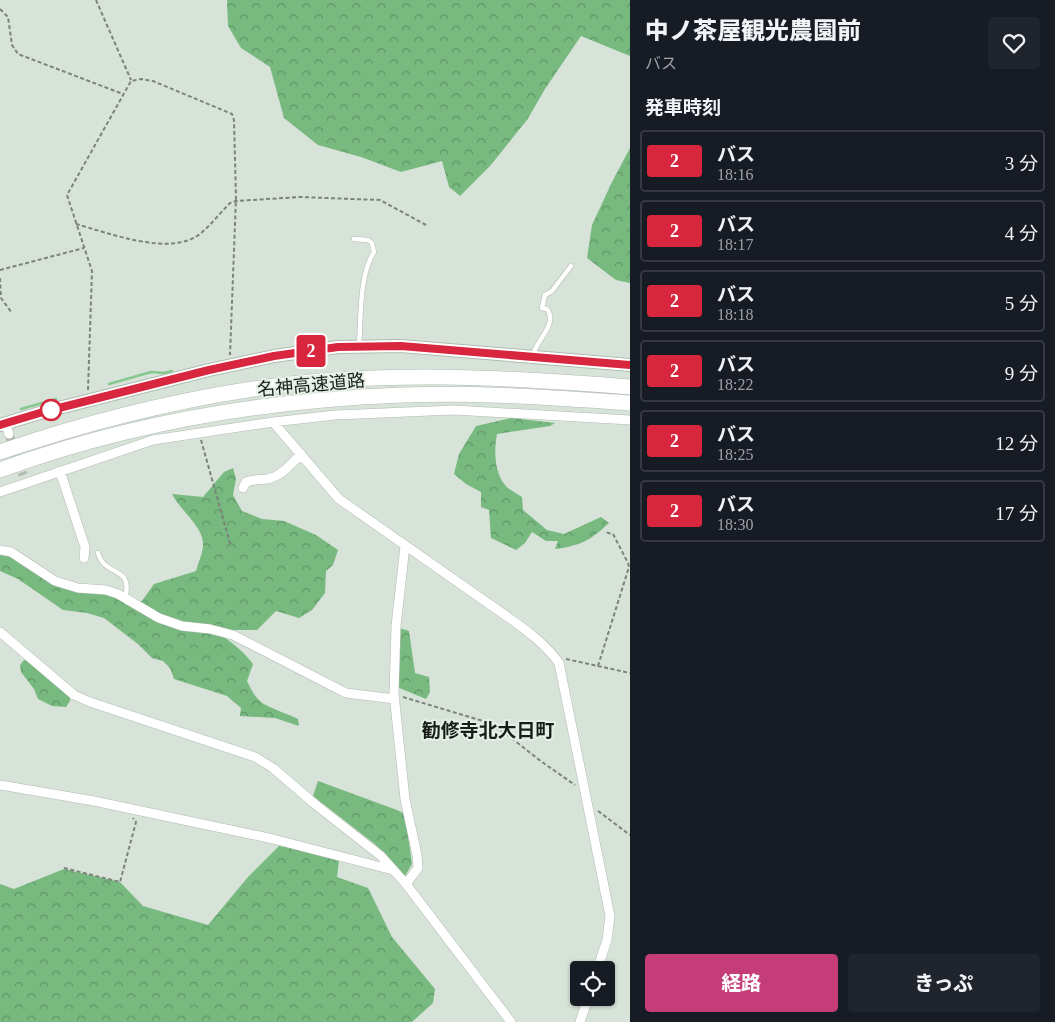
<!DOCTYPE html>
<html lang="ja">
<head>
<meta charset="utf-8">
<style>
	body { margin:0; font-family:"Times New Roman","Noto Sans JP",serif; background:#20242c; color:#f1f3f6; height:100vh; display:flex; flex-direction:column; font-size:19px; white-space:nowrap }
	* { box-sizing:border-box; margin:0 }
	p { font-size:16px; color:#9ea1a6 }
	.icon { flex:none; width:28px; height:28px; fill:none; stroke:currentColor; stroke-width:2; stroke-linecap:round; stroke-linejoin:round }
	.map { position:relative; flex:1; overflow:hidden }
	.sheet { display:flex; flex-direction:column; background:#171b24; width:425px }
	.sheet>* { flex:none }
	.badge { padding:0 10px; border-radius:4px; font-size:18px; line-height:32px }
	.tools { position:absolute; left:570px; top:961px; display:grid; gap:10px }
	.tools a { display:grid; place-items:center; width:45px; height:45px; border-radius:5px; background:#171b24; box-shadow:0 1px 4px #0004; font-size:25px }
	.map>.badge { position:absolute; translate:-50% -50%; box-shadow:0 0 0 2px #fff }
	h2 { padding:0 15px; font-size:19px; line-height:45px }
	.round { display:grid; place-items:center; flex:none; width:52px; height:52px; border-radius:5px; background:#20242c }
	.overview { display:flex; align-items:center; justify-content:space-between; height:85px; padding:0 15px }
	h1 { font-size:24px; font-weight:800; line-height:38px }
	.button { display:flex; gap:10px; margin-top:auto; padding:10px 15px }
	.button a { flex:1; height:58px; border-radius:5px; background:#c43c78; color:#fff; font-size:20px; font-weight:800; line-height:58px; text-align:center }
	.button a+a { background:#20242c; color:#f1f3f6 }
	ul { padding:0; list-style:none }
	li { display:flex; align-items:center; gap:15px; height:62px; margin:0 10px 8px; padding:0 5px; border:2px solid #363941; border-radius:5px }
	li div { flex:1 }
	li b { display:block; font-size:19px }
	li em { font-style:normal }
	li .badge { min-width:55px; font-weight:700; text-align:center }
	main { display:flex; flex:1; min-height:0 }
	.map>svg:first-child { display:block }
</style>
</head>
<body>
<main>
<div class="map">
<svg width="630" height="1022" viewBox="0 0 630 1022">
	<defs>
		<pattern id="forest-crowns" width="20" height="18" patternUnits="userSpaceOnUse" patternTransform="scale(1.25)"><rect width="20" height="18" fill="#77b97f"/><path d="M2 6a3 3 0 1 1 6 0M12 15a3 3 0 1 1 6 0" fill="none" stroke="#619667"/></pattern>
	</defs>
	<rect width="100%" height="100%" fill="#d7e2d8"/>
	<path fill="url(#forest-crowns)" d="M227,0H630V56L581,36L545,89L527,120L490,166L460,196L449,187L442,161L401,172L361,157L318,145L284,118L270,67L241,48L228,26Z
		M630,148V283L616,280L587,258L592,225L612,182Z
		M511,418L555,423L550,426L497,434C494,449 494,472 505,485C509,490 516,493 522,497L523,510L547,530L564,534L601,517L609,523C591,540 580,546 555,549L558,541H546L532,532L525,543L516,550L491,538L489,510L481,507V492L466,484L454,474L459,454L476,426Z
		M233,468L236,479L233,495L242,511L262,519L284,521L316,535L338,550L333,565L326,571L325,593L312,610L299,618L276,611L257,630H232L213,626L209,628C226,638 241,648 253,664L247,681C251,689 254,696 261,702C265,706 290,715 298,719L299,726L275,718L240,716L241,708L227,696L174,679L170,668L163,661L152,658L138,644L104,618L87,613L63,610L18,579L0,571V552L7,554L62,585L83,584L113,588L129,605L142,601L154,584L196,571C198,563 202,555 203,547C205,527 181,512 172,494L203,497L224,472Z
		M399,628L409,631L415,673L429,677L430,692L426,699L397,687Z
		M24,660L35,663L70,696V701L66,707L52,706L38,699L34,689L21,672L20,665Z
		M318,781L397,810L405,814L412,864L405,876L376,845L313,796Z
		M279,846L314,851L339,860L337,877L368,888L392,937L435,989L433,1003L412,1022H0V884L14,889L64,869L120,882L143,906L208,925L248,877Z"/>
	<g fill="none" stroke-linecap="round" stroke-linejoin="round">
		<path stroke="#86c88d" stroke-width="2.5" d="M109,384L151,372L164,373L172,371
			M21,409L56,399"/>
		<path stroke="#b1bbb2" stroke-width="9" stroke-dasharray="9 4.5" stroke-linecap="butt" d="M9,434L23,475"/>
		<defs>
			<path id="lane" d="M354,239L368,240L372,243L374,252C359,275 361,318 359,346
				M533,355C537,339 558,324 547,309L542,308L545,295L552,291L571,266
				M98,553C105,578 134,565 125,598"/>
			<path id="street" d="M273,422L339,499L512,620C530,633 546,645 559,663L610,916L607,940L597,970
				M5,423L9,434
				M60,471L85,547L84,558
				M243,488L246,482C254,479 260,480 267,479C282,476 291,464 301,454
				M0,492L153,440L273,422L335,415L454,410L630,420
				M405,546L396,626L394,694L405,799L417,855L418,868L406,884
				M0,550L11,552L55,581L78,588L106,590L118,594L159,618L182,626L210,629L233,635L346,693L395,699
				M0,632L74,695L90,702L255,757L273,768L316,805L381,856L406,884L511,1022
				M0,785L94,801L273,839L393,870
				M580,1022L588,998"/>
			<path id="primary" d="M0,425L43,412L209,370L274,356L338,347L401,346L630,365"/>
			<path id="highway" d="M0,452C82,424 167,402 253,389C377,370 505,377 630,387
				M0,470C129,423 266,400 403,395C479,392 555,398 630,403"/>
		</defs>
		<use href="#lane" stroke="#b0bbb1" stroke-width="5.5"/>
		<use href="#street" stroke="#b0bbb1" stroke-width="10"/>
		<use href="#primary" stroke="#b0bbb1" stroke-width="14"/>
		<use href="#highway" stroke="#b0bbb1" stroke-width="16"/>
		<path stroke="#7b837b" stroke-width="2" stroke-dasharray="4 2.5" stroke-linecap="butt" d="M96,0L131,80
			M0,9L8,17L12,45L18,54L123,94
			M76,224C109,233 170,257 200,234C211,225 220,213 230,203L236,201L300,197L380,200L426,225
			M0,270L84,248
			M0,278L1,298L12,313
			M88,390L92,271L67,195L131,81L141,79L153,81L232,114L234,120L236,198L230,355
			M201,440L231,547
			M566,659L630,673
			M598,666L629,567L628,563L613,534L604,532
			M403,697L483,721L505,733L542,762L575,785
			M598,811L630,835
			M64,868L120,882L136,822L133,818"/>
		<use href="#lane" stroke="#fff" stroke-width="4.5"/>
		<use href="#street" stroke="#fff" stroke-width="9"/>
		<use href="#primary" stroke="#fff" stroke-width="12"/>
		<use href="#highway" stroke="#fff" stroke-width="15"/>
	</g>
	<g fill="none" stroke-linecap="round" stroke-linejoin="round">
		<defs>
			<path id="line" d="M0,425L43,412L209,370L274,356L338,347L401,346L630,365"/>
		</defs>
		<use href="#line" stroke="#fff" stroke-width="11"/>
		<use href="#line" stroke="#d7263d" stroke-width="8"/>
	</g>
	<circle fill="#fff" stroke="#d7263d" stroke-width="2.5" cx="51" cy="410" r="10"/>
	<g text-anchor="middle" stroke-width="4" stroke-linejoin="round" paint-order="stroke">
		<g font-size="18" fill="#191d19" stroke="#e4efe5">
			<text transform="translate(311 385) rotate(-5)" y="6">名神高速道路</text>
		</g>
		<g font-size="19" font-weight="bold" fill="#191d19" stroke="#e4efe5">
			<text x="488" y="737">勧修寺北大日町</text>
		</g>
	</g>
</svg>
<div class="tools">
<a><svg class="icon" aria-label="locate" viewBox="0 0 24 24"><circle cx="12" cy="12" r="6"/><path d="M12 2v4M12 18v4M2 12h4M18 12h4"/></svg></a>
</div>
<b class="badge" style="left:311px;top:351px;background:#d7263d;color:#fff">2</b>
</div>
<section class="sheet">
<div class="overview"><div><h1>中ノ茶屋観光農園前</h1><p>バス</p></div><a class="round"><svg class="icon" aria-label="heart" viewBox="0 0 24 24"><path d="M12 20l-8-8c-3-5 5-10 8-4 3-6 11-1 8 4z"/></svg></a></div>
<h2>発車時刻</h2>
<ul>
<li><span class="badge" style="background:#d7263d;color:#fff">2</span><div><b>バス</b><p>18:16</p></div><em>3 分</em></li>
<li><span class="badge" style="background:#d7263d;color:#fff">2</span><div><b>バス</b><p>18:17</p></div><em>4 分</em></li>
<li><span class="badge" style="background:#d7263d;color:#fff">2</span><div><b>バス</b><p>18:18</p></div><em>5 分</em></li>
<li><span class="badge" style="background:#d7263d;color:#fff">2</span><div><b>バス</b><p>18:22</p></div><em>9 分</em></li>
<li><span class="badge" style="background:#d7263d;color:#fff">2</span><div><b>バス</b><p>18:25</p></div><em>12 分</em></li>
<li><span class="badge" style="background:#d7263d;color:#fff">2</span><div><b>バス</b><p>18:30</p></div><em>17 分</em></li>
</ul>
<div class="button"><a>経路</a><a>きっぷ</a></div>
</section>
</main>
</body>
</html>
